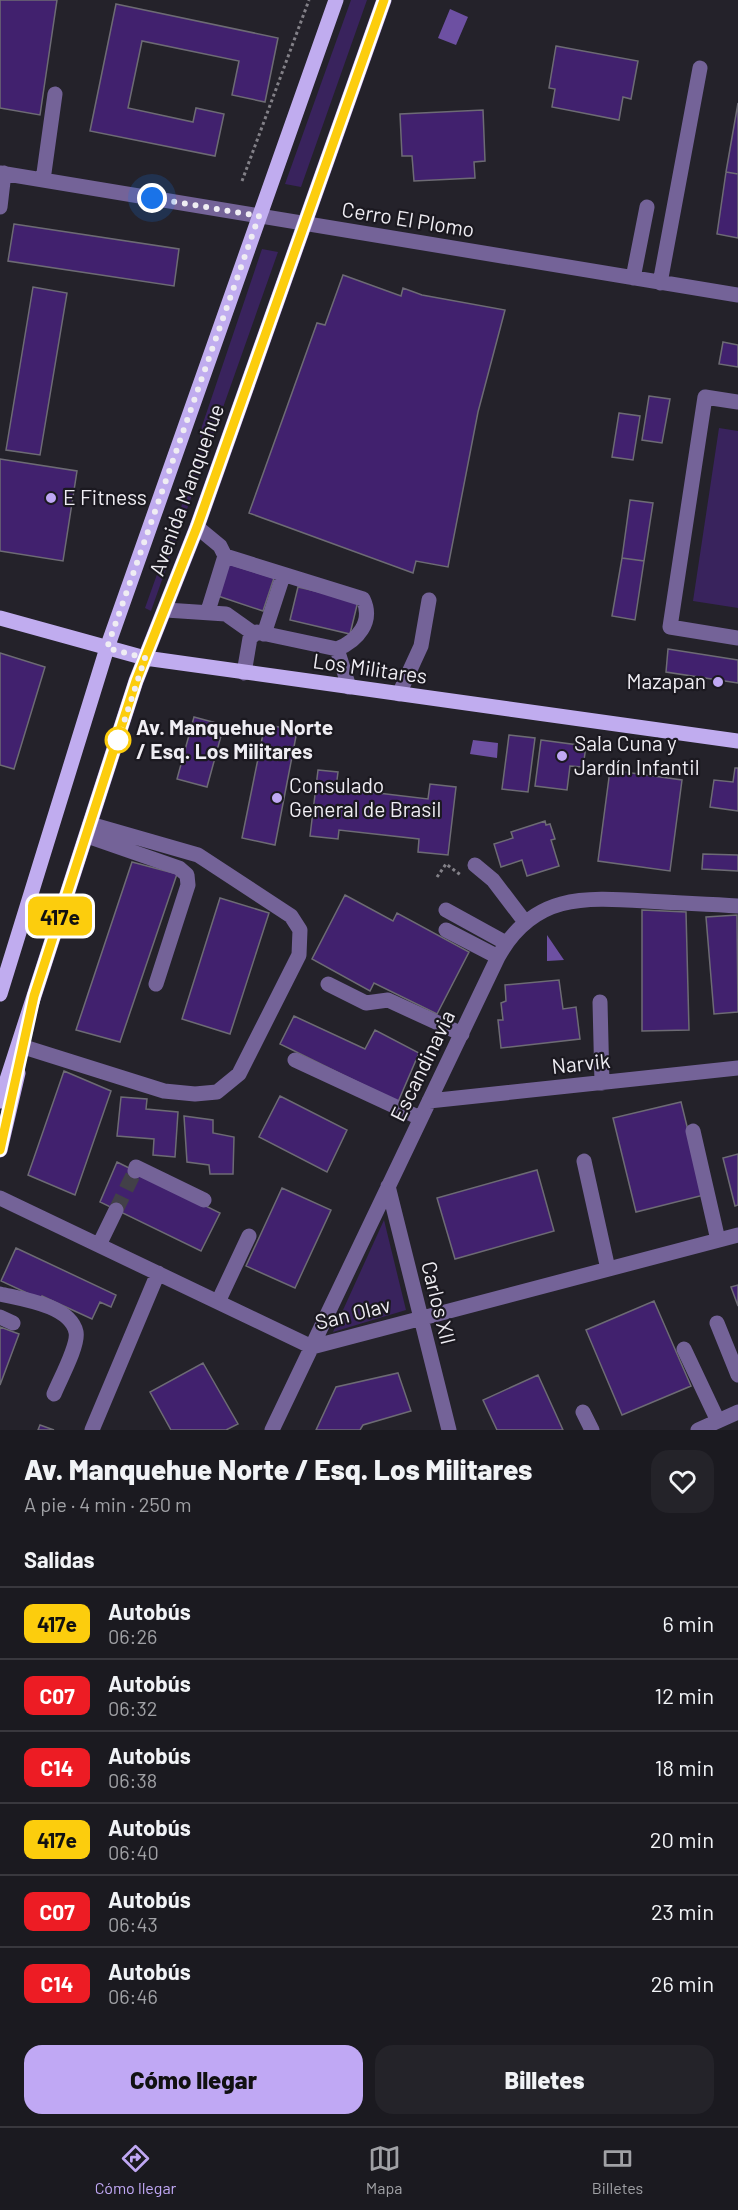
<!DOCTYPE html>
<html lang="es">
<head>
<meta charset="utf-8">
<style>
	body { margin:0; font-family:Barlow,sans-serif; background:#242329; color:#f1f3f6; height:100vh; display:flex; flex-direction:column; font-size:22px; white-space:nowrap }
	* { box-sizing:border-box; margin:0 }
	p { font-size:20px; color:#a0a1a5 }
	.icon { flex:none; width:33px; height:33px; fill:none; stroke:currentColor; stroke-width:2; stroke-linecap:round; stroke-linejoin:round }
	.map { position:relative; height:1430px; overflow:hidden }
	.drawer { display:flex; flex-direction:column; background:#1b1a20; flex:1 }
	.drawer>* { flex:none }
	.badge { padding:0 12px; border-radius:9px; font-size:21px; line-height:39px }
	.you { position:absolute; width:30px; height:30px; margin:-15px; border:4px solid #fff; border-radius:50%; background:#1a73e8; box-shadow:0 0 0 9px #1a73e833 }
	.map>.badge { position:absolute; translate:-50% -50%; box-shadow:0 0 0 3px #fff }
	h2 { padding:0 24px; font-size:22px; line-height:54px }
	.round { display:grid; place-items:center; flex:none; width:63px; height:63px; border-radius:18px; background:#242329 }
	.overview { display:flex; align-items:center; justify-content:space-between; height:102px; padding:0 24px }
	h1 { font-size:28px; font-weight:800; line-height:45px }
	.action { display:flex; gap:12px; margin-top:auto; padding:12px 24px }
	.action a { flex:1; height:69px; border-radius:18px; background:#c0a8f4; color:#111; font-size:24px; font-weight:800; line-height:69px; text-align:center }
	.action a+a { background:#242329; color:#f1f3f6 }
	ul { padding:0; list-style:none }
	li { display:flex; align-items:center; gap:18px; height:72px; padding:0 24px; border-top:2px solid #39383e }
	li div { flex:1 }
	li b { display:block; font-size:22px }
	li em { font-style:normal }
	li .badge { min-width:66px; font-weight:700; text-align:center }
	.dock { display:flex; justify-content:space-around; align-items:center; height:84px; border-top:2px solid #39383e; background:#1b1a20; font-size:16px; color:#a0a1a5 }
	.dock a { display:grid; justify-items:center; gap:3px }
	.dock .selected { color:#c0a8f4 }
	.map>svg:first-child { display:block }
</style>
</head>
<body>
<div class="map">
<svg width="738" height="1430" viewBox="0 0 738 1430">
	<rect width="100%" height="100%" fill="#24222a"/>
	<path fill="#39235d" d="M351,0H367L301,187L285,184Z
		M262,249L278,252L151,611L145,608L195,468L202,426Z
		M719,428L738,431V608L693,601Z
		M384,1220L406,1310L333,1332Z"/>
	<path fill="#6d50a2" d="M450,9L468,17L456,45L438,38Z
		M473,740L498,743L497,758L470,754Z
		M547,935L564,960L547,961Z"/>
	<path fill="#41216e" stroke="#6d6b74" stroke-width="1.5" d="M0,0H57L40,115L0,108Z
		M116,4L278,38L265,102L232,95L239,61L142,41L128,108L193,122L196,108L224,114L215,156L90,131Z
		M556,46L638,61L631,99L623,97L619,120L552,107L555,89L549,88Z
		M738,103V174L726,172Z
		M483,110L485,161L474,162L475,178L414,181L412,156H402L400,114Z
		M726,172L738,174V238L717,234Z
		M14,224L179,249L174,286L8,261Z
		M343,275L401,296L403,288L422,295L505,310L478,412L448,567L416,561L413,573L249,513L317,323L325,325Z
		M33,287L67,293L40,455L6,450Z
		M723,342L738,345V367L719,364Z
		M649,396L670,399L662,443L642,440Z
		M619,413L640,416L633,460L612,457Z
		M0,459L77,471L63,561L0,551Z
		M630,500L653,503L644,561L622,558Z
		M622,558L644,561L635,620L612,616Z
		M229,564L274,578L263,611L218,596Z
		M298,587L358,601L350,634L290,620Z
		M668,649L738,660V683L666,672Z
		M0,653L45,667L14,769L0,765Z
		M194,717L224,725L207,787L177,779Z
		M265,724L297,731L275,845L242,838Z
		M509,735L535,738L528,792L502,789Z
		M541,740L586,746L583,767L570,766L567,790L535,786Z
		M735,768H738V811L710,807L714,780L733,782Z
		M318,770L338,772L336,788L428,799L430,784L456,787L448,855L418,852L419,839L339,830L338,839L310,836Z
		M610,770L682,780L670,871L598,861Z
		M545,821L546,825L550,824L555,839L551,840L559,866L527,876L522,860L501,867L494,844L513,838L511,832Z
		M703,854L738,855V871L702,869Z
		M132,862L177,874L120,1042L76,1030Z
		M345,895L393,921L397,913L469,952L437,1014L374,983L370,991L312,959Z
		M220,898L269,913L230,1034L182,1019Z
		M642,910L686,912L689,1030L642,1031Z
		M737,915L738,1012L714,1014L706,917Z
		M559,980L563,1009L576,1007L580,1039L501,1048L498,1020H503L501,1003L506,1001L505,985Z
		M294,1016L365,1049L375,1030L419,1053L398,1102L280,1044Z
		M64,1071L111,1091L75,1195L28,1175Z
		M280,1096L347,1130L327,1172L259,1137Z
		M121,1097L147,1099L146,1109L178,1112L175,1157L153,1155L154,1139L117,1136Z
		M681,1102L704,1195L636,1212L613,1118Z
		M184,1116L213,1120V1133L234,1137L233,1174H210L209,1165L187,1162Z
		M738,1154V1205L735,1206L723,1158Z
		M117,1162L220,1213L201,1251L100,1202Z
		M537,1170L554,1231L455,1259L437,1198Z
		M282,1188L331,1210L295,1288L246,1266Z
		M16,1248L116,1295L111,1307L100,1302L92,1319L42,1296L40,1299L1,1281Z
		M738,1285V1306L731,1287Z
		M654,1301L691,1386L622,1415L586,1330Z
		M0,1327L19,1334L0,1385Z
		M203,1363L238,1424L226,1430H171L150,1392Z
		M398,1373L411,1411L363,1425L360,1430H316L336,1387Z
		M538,1375L563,1430H497L483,1400Z
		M40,1425L54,1430H38Z"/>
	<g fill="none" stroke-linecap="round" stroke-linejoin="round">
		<path stroke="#424048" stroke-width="15" stroke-dasharray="15 8" stroke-linecap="butt" d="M116,1210L135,1171"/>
		<path stroke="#838188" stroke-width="3" stroke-dasharray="3 3" stroke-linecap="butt" d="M242,181L309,0
			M437,877L446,864L462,876"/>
		<path stroke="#746398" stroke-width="15" d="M0,173L738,295
			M43,180L55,94
			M0,207L4,173
			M633,278L647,207
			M660,283L700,68
			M738,402L705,397L670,627L738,638
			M197,527L220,546L225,556L208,611
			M225,556L363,599C374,622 357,641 337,649
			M166,610L226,614L253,633
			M264,634L283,576
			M244,673L250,638L257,632L337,649L349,687
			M399,694L421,646L429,600
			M87,836L179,868L187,875L188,885L156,984
			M475,865L493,880L525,922
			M446,910L506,943
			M446,930L498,957
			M328,984L366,1003L388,1000L462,1034
			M600,1002L602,1083
			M24,1047L164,1091L195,1094L217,1092L239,1074L299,955L300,930L291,916L198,855L90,824
			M295,1060L420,1118
			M429,1101L738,1068
			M693,1131L718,1240
			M584,1161L608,1269
			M135,1171L136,1167L204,1200
			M388,1186L449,1430
			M0,1198L312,1347L738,1235
			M99,1245L116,1210
			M0,1294C21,1299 70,1305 76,1332C79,1345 59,1381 54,1394
			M218,1302L249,1236
			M0,1317L13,1323
			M717,1323L738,1375
			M684,1349L718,1421
			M583,1412L592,1430
			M92,1430L158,1273
			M272,1430L498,957C533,894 583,897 646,901C677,903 707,904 738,906
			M698,1430L738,1412"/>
		<path stroke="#c0acef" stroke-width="15" d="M0,618L145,658L738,741
			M0,994L107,648L336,0
			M0,1101L136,681L197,527L384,0
			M0,1150L18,1073"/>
	</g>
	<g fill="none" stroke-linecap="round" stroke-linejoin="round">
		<defs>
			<path id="line" d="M0,1150L34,996L136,681L197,527L384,0"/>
		</defs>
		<use href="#line" stroke="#fff" stroke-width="14"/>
		<use href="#line" stroke="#fccd0d" stroke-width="9"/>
		<path stroke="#efedf3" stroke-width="6" stroke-dasharray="0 10.8" d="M118,740L145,658L107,648L259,216L152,198"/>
	</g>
	<g fill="#c0a8f4" stroke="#1b1920" stroke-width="2">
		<circle cx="51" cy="498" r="6"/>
		<circle cx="718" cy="682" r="6"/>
		<circle cx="562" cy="756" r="6"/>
		<circle cx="277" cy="798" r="6"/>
	</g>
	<circle fill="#fff" stroke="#fccd0d" stroke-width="3" cx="118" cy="740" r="12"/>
	<g text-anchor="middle" stroke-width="4.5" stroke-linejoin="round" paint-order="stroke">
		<g font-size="21" fill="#efedf3" stroke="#1b1920">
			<text transform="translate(408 220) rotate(9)" y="7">Cerro El Plomo</text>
			<text transform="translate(187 490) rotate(-70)" y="7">Avenida Manquehue</text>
			<text transform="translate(370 669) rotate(8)" y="7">Los Militares</text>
			<text transform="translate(581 1064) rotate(-6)" y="7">Narvik</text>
			<text transform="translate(423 1066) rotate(-64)" y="7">Escandinavia</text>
			<text transform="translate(438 1303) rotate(76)" y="7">Carlos XII</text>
			<text transform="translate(353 1314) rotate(-14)" y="7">San Olav</text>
		</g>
		<g font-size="21" fill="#efedf3" stroke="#1b1920" text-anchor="start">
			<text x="63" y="505">E Fitness</text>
			<text x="706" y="689" text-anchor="end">Mazapan</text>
			<text x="574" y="751">Sala Cuna y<tspan x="574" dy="24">Jardín Infantil</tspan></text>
			<text x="289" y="793">Consulado<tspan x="289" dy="24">General de Brasil</tspan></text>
		</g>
		<g font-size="21" font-weight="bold" fill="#efedf3" stroke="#1b1920" text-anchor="start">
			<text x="136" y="735">Av. Manquehue Norte<tspan x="136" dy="24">/ Esq. Los Militares</tspan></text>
		</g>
	</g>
</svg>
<div class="you" style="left:152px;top:198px"></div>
<b class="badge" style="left:60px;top:916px;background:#fccd0d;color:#111">417e</b>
</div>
<section class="drawer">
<div class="overview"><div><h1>Av. Manquehue Norte / Esq. Los Militares</h1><p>A pie · 4 min · 250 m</p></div><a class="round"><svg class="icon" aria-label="heart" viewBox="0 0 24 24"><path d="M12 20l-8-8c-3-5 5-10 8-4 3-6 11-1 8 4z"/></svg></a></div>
<h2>Salidas</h2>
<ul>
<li><span class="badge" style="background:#fccd0d;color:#111">417e</span><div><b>Autobús</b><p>06:26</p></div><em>6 min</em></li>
<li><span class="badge" style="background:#ed1c24;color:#fff">C07</span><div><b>Autobús</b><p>06:32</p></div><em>12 min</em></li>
<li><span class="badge" style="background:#ed1c24;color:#fff">C14</span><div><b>Autobús</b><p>06:38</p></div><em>18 min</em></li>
<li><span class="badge" style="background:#fccd0d;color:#111">417e</span><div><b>Autobús</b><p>06:40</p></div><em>20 min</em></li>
<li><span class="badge" style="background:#ed1c24;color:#fff">C07</span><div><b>Autobús</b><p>06:43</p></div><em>23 min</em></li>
<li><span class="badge" style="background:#ed1c24;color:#fff">C14</span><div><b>Autobús</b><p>06:46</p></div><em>26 min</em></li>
</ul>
<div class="action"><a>Cómo llegar</a><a>Billetes</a></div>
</section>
<nav class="dock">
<a class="selected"><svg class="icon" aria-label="directions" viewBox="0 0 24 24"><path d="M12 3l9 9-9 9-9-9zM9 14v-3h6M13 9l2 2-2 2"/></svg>Cómo llegar</a>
<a><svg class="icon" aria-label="map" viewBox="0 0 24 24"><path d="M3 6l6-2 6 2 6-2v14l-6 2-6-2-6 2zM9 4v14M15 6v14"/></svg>Mapa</a>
<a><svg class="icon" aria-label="tickets" viewBox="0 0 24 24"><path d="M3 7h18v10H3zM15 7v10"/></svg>Billetes</a>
</nav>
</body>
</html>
